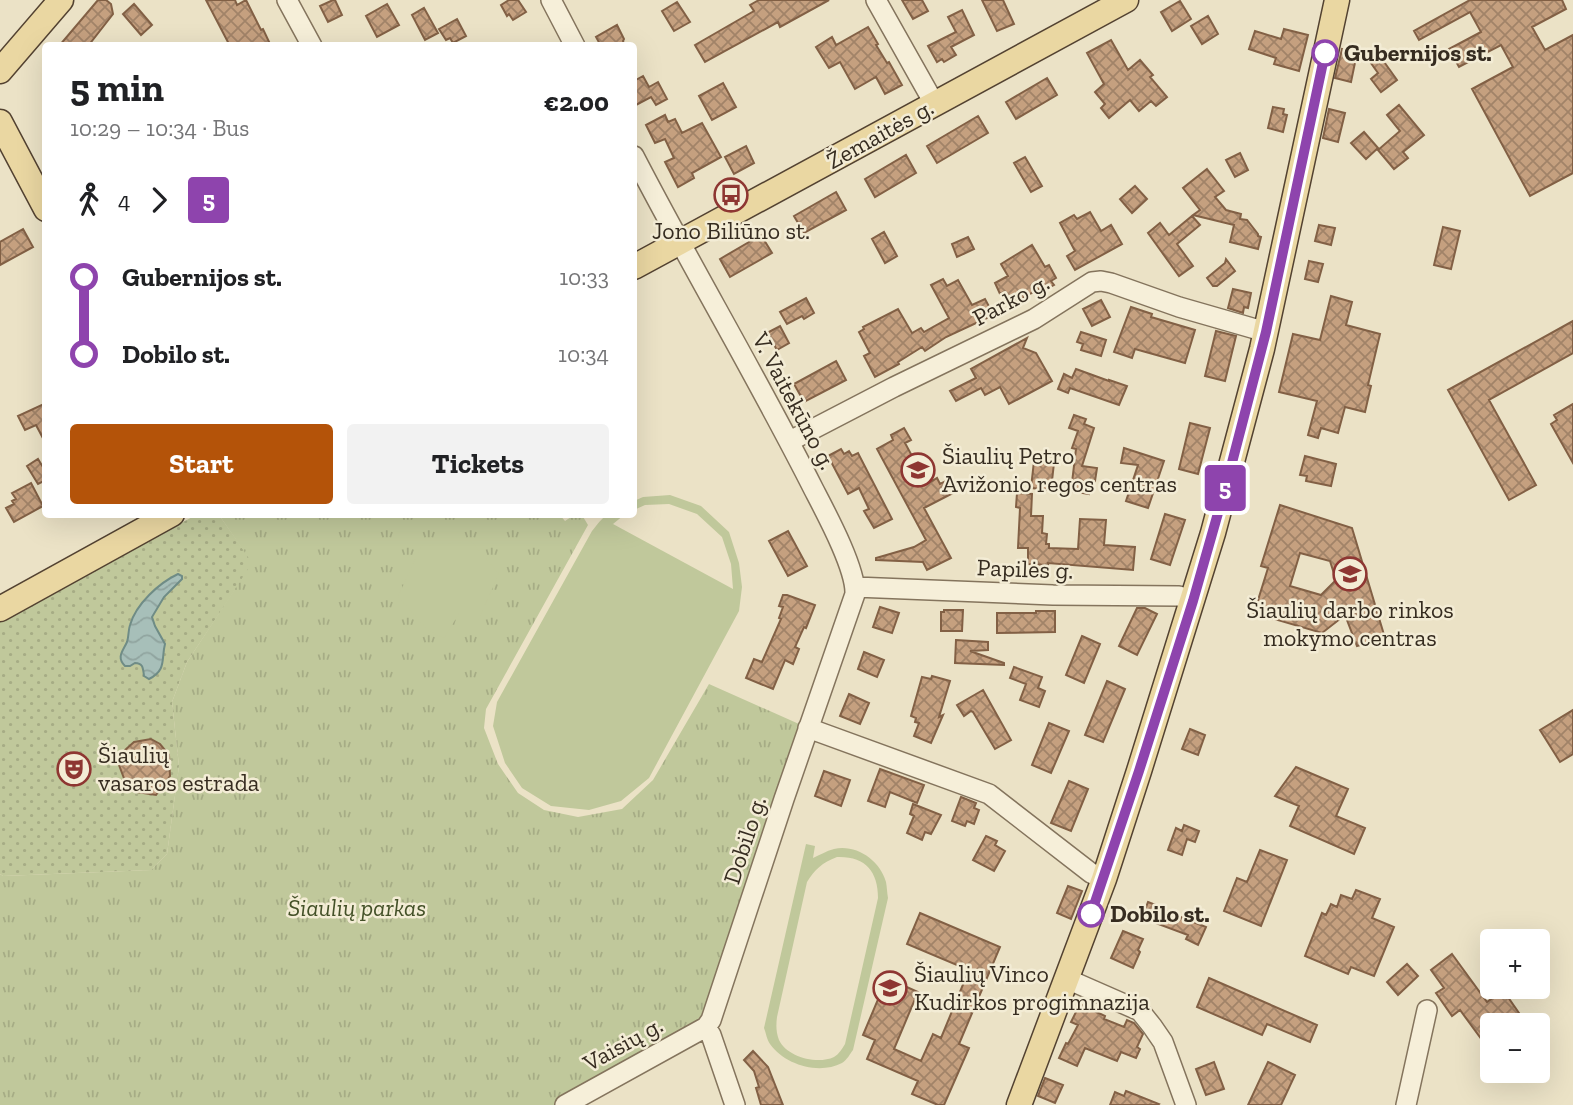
<!DOCTYPE html>
<html lang="en">
<head>
<meta charset="utf-8">
<style>
	body { margin:0; font-family:"Zilla Slab",serif; background:#f2f2f2; color:#202124; height:100vh; display:flex; flex-direction:column; font-size:26px; white-space:nowrap }
	* { box-sizing:border-box; margin:0 }
	p { font-size:23px; color:#757577 }
	.icon { flex:none; width:38px; height:38px; fill:none; stroke:currentColor; stroke-width:2; stroke-linecap:round; stroke-linejoin:round }
	.map { position:relative; flex:1; overflow:hidden }
	.details { position:absolute; left:42px; top:42px; width:595px; height:476px; display:flex; flex-direction:column; background:#fff; border-radius:7px; box-shadow:0 7px 28px #0002 }
	.details>* { flex:none }
	.badge { padding:0 14px; border-radius:5px; font-size:24px; line-height:46px }
	.controls { position:absolute; left:1480px; top:929px; display:grid; gap:14px }
	.controls a { display:grid; place-items:center; width:70px; height:70px; border-radius:7px; background:#fff; box-shadow:0 7px 28px #0002; font-size:35px }
	.map>.badge { position:absolute; translate:-50% -50%; box-shadow:0 0 0 4px #fff }
	.legs { display:flex; align-items:center; gap:10px; height:77px; padding:0 28px; font-size:23px }
	.legs p { margin-inline-start:auto }
	.summary { display:flex; align-items:center; justify-content:space-between; height:119px; padding:0 28px }
	h1 { font-size:38px; font-weight:700; line-height:52px }
	.action { display:flex; gap:14px; margin-top:auto; padding:14px 28px }
	.action a { flex:1; height:80px; border-radius:7px; background:#b45309; color:#fff; font-size:28px; font-weight:700; line-height:80px; text-align:center }
	.action a+a { background:#f2f2f2; color:#202124 }
	ul { padding:0 28px; list-style:none }
	li { display:flex; align-items:center; gap:24px; height:77px; font-size:26px }
	li i { display:grid; place-items:center; width:10px; height:100%; margin:0 9px; background:currentColor }
	li i::after { content:''; width:18px; height:18px; margin:-9px; border:5px solid; border-radius:50%; background:#fff }
	li p { margin-inline-start:auto }
	li:first-child i { background:linear-gradient(#0000 50%,currentColor 0) }
	li:last-child i { background:linear-gradient(currentColor 50%,#0000 0) }
	.map>svg:first-child { display:block }
</style>
</head>
<body>
<div class="map">
<svg width="1573" height="1105" viewBox="0 0 1573 1105">
	<defs>
		<pattern id="grass-dots" width="8" height="8" patternUnits="userSpaceOnUse" patternTransform="scale(1.75)"><rect width="8" height="8" fill="#c0c89b"/><path d="M2 2h.1M6 6h.1" fill="none" stroke="#a6ac85" stroke-width="1.8" stroke-linecap="round"/></pattern>
		<pattern id="park-tufts" width="24" height="20" patternUnits="userSpaceOnUse" patternTransform="scale(1.75)"><rect width="24" height="20" fill="#c0c89b"/><path d="M3 7l-1-3M5 7V3M7 7l1-3M15 17l-1-3M17 17v-4M19 17l1-3" fill="none" stroke="#a6ac85"/></pattern>
		<pattern id="water-waves" width="16" height="10" patternUnits="userSpaceOnUse" patternTransform="scale(1.75)"><rect width="16" height="10" fill="#a7bfb9"/><path d="M0 5q4-4 8 0t8 0" fill="none" stroke="#90a49f"/></pattern>
		<pattern id="building-cross-hatch" width="8" height="8" patternUnits="userSpaceOnUse" patternTransform="scale(1.75)"><rect width="8" height="8" fill="#c5a07f"/><path d="M0 0l8 8M0 8l8-8" fill="none" stroke="#a18368"/></pattern>
	</defs>
	<rect width="100%" height="100%" fill="#ebe2c6"/>
	<path fill="url(#grass-dots)" d="M196,515H219L253,563L187,662L172,702L179,766L167,854L151,870L3,876L0,874V621Z"/>
	<path fill="url(#park-tufts)" d="M559,514L565,521L574,515H582L588,525L486,709L484,728L498,764L518,793L544,810L578,817L622,809L653,780L709,684L808,728L716,1009L565,1105H0V874L3,876L151,870L167,854L179,766L172,702L187,662L252,563L219,515Z"/>
	<path fill="#c0c89b" fill-rule="evenodd" d="M670,495L701,506L729,532L739,563L742,587L739,611L649,778L621,801L589,810L551,806L522,788L505,763L493,726L497,702L592,531C605,515 604,514 624,515L613,524L733,589L731,564L722,537L697,514L669,504L645,505L634,510V501L643,497Z
		M471,541L499,574L478,620L460,612L444,638L429,631L398,597L421,546Z
		M806,844L815,846L813,858C820,855 826,851 834,849C856,844 880,860 886,882C887,887 887,893 888,898L853,1050C850,1054 847,1060 842,1063C819,1075 785,1065 770,1044C767,1040 766,1033 764,1028ZM837,857C865,856 878,871 878,898L845,1044C842,1049 839,1054 834,1057C817,1065 787,1057 779,1040C776,1032 776,1025 777,1017L807,882C815,869 822,863 837,857Z"/>
	<path fill="url(#water-waves)" stroke="#6f8c86" stroke-width="2" d="M178,574L182,576V579L164,597L152,617L155,626L165,644C161,659 167,670 149,679L144,676C143,668 143,663 135,663L130,666H125C116,657 123,651 127,642C129,636 128,631 130,625C136,604 159,583 178,574Z"/>
	<path fill="url(#building-cross-hatch)" stroke="#826045" stroke-width="2" fill-rule="evenodd" d="M98,0H106L111,4L113,14L88,46H59Z
		M206,0H235L237,5L246,0L261,30L263,29L271,46H230Z
		M333,0H335L342,15L328,22L320,6Z
		M509,0H518L526,12L513,20L509,14L507,16L501,5Z
		M759,0H829L780,27L778,22L705,62L695,45L754,11L750,5Z
		M902,0H922L928,11L913,19Z
		M982,0H1003L1014,24L997,31Z
		M1470,0H1562L1566,9L1532,27L1545,50L1573,35V173L1530,196L1472,89L1513,67L1501,45L1459,67L1449,49L1481,32L1470,12L1419,40L1414,31Z
		M1180,1L1191,19L1172,31L1161,12Z
		M677,2L690,22L674,31L662,11Z
		M134,4L152,25L141,35L123,14Z
		M387,4L399,25L377,37L366,16Z
		M424,8L438,33L425,40L412,15Z
		M962,10L974,35L951,47L956,55L944,62L942,59L937,62L928,46L956,32L948,17Z
		M1208,16L1218,34L1202,44L1191,26Z
		M457,19L466,36L453,43L450,38L446,40L439,29Z
		M617,25L624,39L623,41L625,46H601L596,37Z
		M868,27L878,44L876,45L887,63L889,62L902,85L885,94L876,77L855,89L840,62L829,68L816,47L832,37L836,45Z
		M1284,29L1308,35L1299,71L1274,64L1276,58L1249,49L1255,31L1281,39Z
		M1111,40L1128,70L1140,60L1153,75L1150,77L1167,97L1156,106L1151,101L1139,111L1130,100L1109,118L1101,108L1105,104L1095,92L1104,84L1087,53Z
		M1342,49L1357,53L1351,82L1335,78Z
		M1377,52L1397,80L1381,92L1371,79L1378,73L1368,59Z
		M643,76L649,87L658,82L667,99L656,105L651,97L634,106V81Z
		M1047,78L1057,95L1016,119L1006,102Z
		M723,83L736,107L712,120L699,96Z
		M1399,105L1424,135L1403,152L1408,158L1394,169L1378,150L1400,131L1387,115Z
		M1273,107L1284,109L1283,114L1287,115L1283,132L1268,128Z
		M1329,109L1345,113L1338,142L1323,138Z
		M665,115L668,122L675,119L682,133L702,123L721,157L692,173L694,178L678,187L665,162L674,158L665,139L655,143L646,125Z
		M978,116L988,133L937,163L927,146Z
		M1364,132L1378,148L1366,159L1351,143Z
		M746,146L754,163L734,174L725,157Z
		M1240,153L1248,170L1235,177L1226,160Z
		M906,155L916,173L875,197L865,179Z
		M1025,157L1042,186L1031,192L1014,163Z
		M1207,169L1224,191L1215,197L1226,210L1241,214L1240,219L1247,220L1258,234V236L1261,237L1258,249L1230,242L1234,225L1193,215L1200,210L1183,188Z
		M1135,186L1147,199L1132,213L1120,199Z
		M836,192L846,210L804,233L794,216Z
		M1090,212L1101,231L1111,225L1122,244L1075,270L1067,256L1075,251L1060,223L1074,215L1077,219Z
		M1192,216L1200,225L1177,244L1193,266L1179,276L1148,233L1160,223L1169,235Z
		M1319,225L1335,228L1331,245L1315,241Z
		M1443,227L1460,231L1451,269L1434,265Z
		M23,229L33,247L0,265V242Z
		M884,232L897,256L885,263L872,239Z
		M761,235L772,253L730,277L720,259Z
		M968,237L974,249L957,257L952,244Z
		M1032,245L1045,267L1049,265L1056,278L1051,281L1054,285L1041,292L1039,289L1011,304L1004,292L1000,294L995,283L1008,276L1001,264Z
		M1226,259L1235,271L1217,286H1213L1207,278L1225,263Z
		M1309,261L1323,264L1318,282L1305,279Z
		M943,279L947,286L958,280L972,305L985,299L992,312L987,314L989,317L946,337L925,351L922,347L898,362L899,364L875,377L864,356L870,353L859,332L864,329L863,327L898,309L912,333L921,328L924,332L949,318L931,285Z
		M1233,289L1251,293L1248,308L1244,307L1243,313L1228,308Z
		M1331,296L1352,302L1346,325L1380,334L1368,385L1371,386L1365,412L1345,407L1338,433L1321,428L1318,438L1308,435L1317,401L1279,392L1293,334L1320,340Z
		M806,298L814,313L804,319L802,316L787,324L780,312Z
		M1101,300L1110,317L1092,326L1083,309Z
		M1131,307L1152,314L1151,317L1195,330L1185,363L1135,349L1132,358L1114,352Z
		M1573,321V353L1489,400L1536,485L1509,500L1448,390Z
		M780,326L789,343L777,350L767,333Z
		M1216,331L1236,336L1225,381L1205,376Z
		M1081,332L1106,340L1101,356L1081,350L1083,344L1077,342Z
		M1027,338L1023,348L1036,353L1052,381L1009,404L1000,387L985,395L981,388L956,401L950,391L976,378L971,369Z
		M836,361L846,380L804,402L794,384Z
		M1076,369L1109,381V380L1127,386L1119,405L1070,388L1068,393L1058,389L1064,374L1072,378Z
		M46,403V444L36,425L25,430L18,416Z
		M1573,404V463L1551,424L1557,420L1554,415Z
		M1074,415L1086,419L1084,424L1094,428L1082,466L1097,468L1095,481L1091,480L1089,494L1071,491L1076,449L1072,448L1078,431L1069,428Z
		M1190,423L1210,428L1198,474L1179,469Z
		M904,428L911,440L905,443L927,484L937,478L940,484L946,481L953,493L924,508L951,558L927,570L923,562L876,560V558L914,547L926,540L877,449L893,440L891,435Z
		M1124,448L1164,461L1148,508L1126,501L1138,465L1121,463Z
		M841,449L844,454L849,451L852,456L858,453L892,519L874,528L864,511L869,509L859,488L848,494L828,456Z
		M1305,456L1336,464L1331,486L1306,481L1307,476L1300,475Z
		M38,459L46,472V480L38,484L27,466Z
		M1034,461L1054,463L1051,490L1031,488Z
		M31,483L43,506L14,522L6,508L14,504L12,501L16,499L12,493Z
		M1017,493L1032,494L1031,516H1043L1042,533L1047,534L1046,544H1049V548L1078,549L1080,519L1106,520L1104,545L1135,547L1133,570L1048,563V565L1028,564V548H1018L1020,508L1016,507Z
		M1280,505L1352,528L1385,638L1357,646L1345,615L1322,633L1254,613L1268,568L1261,566ZM1300,553L1330,561L1336,580L1321,595L1290,586Z
		M1165,514L1185,520L1170,565L1151,559Z
		M788,531L807,566L788,576L769,541Z
		M783,595H787L815,605L806,628L804,627L795,647L799,649L793,664L785,660L773,689L746,678L754,659L762,662L781,619L779,618L783,607L779,606Z
		M880,607L899,613L892,633L873,627Z
		M1137,608H1145L1157,614L1137,655L1119,646Z
		M944,610H963L962,631H941V612H944Z
		M1036,611H1055V632L997,633V613H1036Z
		M1082,636L1100,644L1084,683L1066,675Z
		M956,640L988,642V650L970,651L1004,663V665L955,663Z
		M864,652L884,660L877,677L858,669Z
		M1014,667L1042,677L1038,688L1045,691L1039,707L1020,700L1026,684L1010,678Z
		M932,676L950,681L939,717L943,715L931,743L914,736L919,723L915,722L916,718L911,716L922,677L931,679Z
		M1107,681L1125,689L1103,742L1085,735Z
		M983,690L1011,740L995,749L973,712L971,711L964,716L957,705Z
		M849,694L869,703L860,724L840,716Z
		M1573,710V754L1560,762L1540,730Z
		M1049,723L1069,731L1051,773L1032,765Z
		M1190,729L1205,735L1198,755L1182,749Z
		M151,739L160,744L169,755L170,776L156,795L137,792L125,781L119,765L125,750L134,742Z
		M1296,767L1348,789L1336,816L1365,828L1354,854L1290,826L1299,806L1275,796Z
		M880,769L924,785L917,803L890,792L885,807L868,801Z
		M824,771L850,780L841,806L815,796Z
		M1069,781L1088,789L1071,831L1051,823Z
		M961,797L976,803L974,808L979,810L974,824L967,821L965,826L952,821Z
		M913,804L941,815L931,834L925,832L922,840L907,833L914,816L910,814Z
		M1184,825L1199,831L1195,842L1187,839L1182,855L1168,850L1176,828L1182,831Z
		M986,836L997,841L995,845L1005,851L994,871L973,860Z
		M1260,850L1287,860L1261,926L1224,911L1237,878L1247,882Z
		M1068,886L1082,891L1071,919L1057,913Z
		M1356,890L1380,899L1372,918L1394,927L1374,976L1351,967L1348,974L1305,956L1322,913L1326,915L1331,904L1337,907L1341,895L1352,899Z
		M1148,902L1163,908V910L1206,927L1198,945L1186,939L1188,935L1142,918Z
		M920,913L1000,947L959,1044L969,1048L944,1105H938L912,1094L918,1081L867,1059L875,1040L863,1035L887,978L918,992L894,1049L921,1061L933,1034L941,1038L969,970L907,944Z
		M1123,931L1143,939L1138,950L1140,952L1133,968L1111,958Z
		M1452,954L1487,1002L1503,990L1528,1026H1493V1055L1460,1010L1452,1016L1436,993L1444,988L1431,970Z
		M1407,964L1418,976L1398,995L1387,982Z
		M1209,978L1317,1025L1310,1042L1267,1024L1262,1035L1197,1007Z
		M1080,1004L1105,1016L1104,1019L1124,1027L1127,1020L1134,1023L1143,1034L1137,1047L1140,1049L1136,1058L1121,1052L1117,1061L1085,1048L1077,1066L1059,1058L1066,1043L1068,1044L1078,1025L1071,1022Z
		M753,1051L768,1067L783,1105H761L756,1088L759,1087L754,1071L744,1060Z
		M1214,1062L1224,1089L1206,1095L1196,1069Z
		M1268,1062L1295,1075L1281,1105H1248Z
		M1045,1078L1063,1085L1055,1103L1038,1096Z
		M1126,1091L1159,1104L1158,1105H1110L1115,1092L1124,1096Z"/>
	<g fill="none" stroke-linecap="round" stroke-linejoin="round">
		<defs>
			<path id="minor" d="M287,0L312,46
				M551,0L575,46
				M876,0L934,103
				M790,441L894,387L1034,319L1092,282L1101,281L1111,283L1179,307L1266,332
				M855,587L1053,595L1179,596L1193,601
				M808,728L989,794L1091,873L1104,879
				M1067,979L1140,1011L1152,1026L1163,1042L1186,1105
				M706,1027L711,1035L735,1105
				M565,1105L706,1027L711,1020L784,799L855,594C856,569 827,515 814,490C757,377 692,268 634,156
				M1406,1105L1427,1010"/>
			<path id="major" d="M0,71L61,0
				M0,122L46,209
				M634,267L1126,0
				M0,609L172,514
				M1019,1105L1104,879L1139,771L1213,533L1262,349L1337,0"/>
		</defs>
		<use href="#minor" stroke="#84745d" stroke-width="22"/>
		<use href="#major" stroke="#534231" stroke-width="27"/>
		<use href="#minor" stroke="#f6efd9" stroke-width="19"/>
		<use href="#major" stroke="#ead7a2" stroke-width="24"/>
	</g>
	<g fill="none" stroke-linecap="round" stroke-linejoin="round">
		<defs>
			<path id="line-1" d="M1091,914L1139,771L1193,601L1228,478L1266,332L1325,53"/>
		</defs>
		<use href="#line-1" stroke="#fff" stroke-width="16"/>
		<use href="#line-1" stroke="#8e44ad" stroke-width="10"/>
	</g>
	<defs>
		<symbol id="bus-ring" viewBox="-11 -11 22 22"><circle r="9.5" fill="#f3ecd5" stroke="#8e3632" stroke-width="1.5"/><path d="M-5-6H5V4H4V6H2V4H-2V6H-4V4H-5ZM-3.5-4V0h7V-4ZM-3.5 1.2v1.5H-2V1.2ZM2 1.2v1.5H3.5V1.2Z" fill="#8e3632"/></symbol>
		<symbol id="school-ring" viewBox="-11 -11 22 22"><circle r="9.5" fill="#f3ecd5" stroke="#8e3632" stroke-width="1.5"/><path d="M0-5L7-2L0 1L-7-2ZM-4 1L0 2.5L4 1V4Q0 6-4 4Z" fill="#8e3632"/></symbol>
		<symbol id="theatre-ring" viewBox="-11 -11 22 22"><circle r="9.5" fill="#f3ecd5" stroke="#8e3632" stroke-width="1.5"/><path d="M-5-5.5Q0-4 5-5.5V0Q5 5 0 6Q-5 5-5 0ZM-3.3-2.5H-1v1.5H-3.3ZM1-2.5H3.3v1.5H1ZM-2.8 1Q0 5.5 2.8 1Z" fill="#8e3632"/></symbol>
	</defs>
	<g fill-rule="evenodd">
		<use href="#bus-ring" x="712" y="176" width="38" height="38"/>
		<use href="#school-ring" x="899" y="451" width="38" height="38"/>
		<use href="#school-ring" x="1331" y="555" width="38" height="38"/>
		<use href="#theatre-ring" x="55" y="750" width="38" height="38"/>
		<use href="#school-ring" x="871" y="969" width="38" height="38"/>
	</g>
	<g fill="#fff" stroke="#8e44ad" stroke-width="3.5">
		<circle cx="1325" cy="53" r="12"/>
		<circle cx="1091" cy="914" r="12"/>
	</g>
	<g text-anchor="middle" stroke-width="5" stroke-linejoin="round" paint-order="stroke">
		<g font-size="24" font-weight="bold" fill="#362c20" stroke="#f3ecd5" text-anchor="start">
			<text x="1344" y="61">Gubernijos st.</text>
			<text x="1110" y="922">Dobilo st.</text>
		</g>
		<g font-size="24" fill="#362c20" stroke="#f3ecd5">
			<text transform="translate(880 134) rotate(-29)" y="8">Žemaitės g.</text>
			<text transform="translate(1011 300) rotate(-28)" y="8">Parko g.</text>
			<text transform="translate(794 401) rotate(62)" y="8">V. Vaitekūno g.</text>
			<text transform="translate(1025 569) rotate(2)" y="8">Papilės g.</text>
			<text transform="translate(745 840) rotate(-72)" y="8">Dobilo g.</text>
			<text transform="translate(623 1044) rotate(-29)" y="8">Vaisių g.</text>
		</g>
		<g font-size="24" fill="#362c20" stroke="#f3ecd5" text-anchor="start">
			<text x="731" y="239" text-anchor="middle">Jono Biliūno st.</text>
			<text x="942" y="464">Šiaulių Petro<tspan x="942" dy="28">Avižonio regos centras</tspan></text>
			<text x="1350" y="618" text-anchor="middle">Šiaulių darbo rinkos<tspan x="1350" dy="28">mokymo centras</tspan></text>
			<text x="98" y="763">Šiaulių<tspan x="98" dy="28">vasaros estrada</tspan></text>
			<text x="914" y="982">Šiaulių Vinco<tspan x="914" dy="28">Kudirkos progimnazija</tspan></text>
		</g>
		<g font-size="24" font-style="italic" fill="#445128" stroke="#f3ecd5">
			<text x="357" y="916">Šiaulių parkas</text>
		</g>
	</g>
</svg>
<div class="controls">
<a>+</a>
<a>−</a>
</div>
<b class="badge" style="left:1225px;top:488px;background:#8e44ad;color:#fff">5</b>
<section class="details">
<div class="summary"><div><h1>5 min</h1><p>10:29 – 10:34 · Bus</p></div><b>€2.00</b></div>
<div class="legs"><svg class="icon" aria-label="walk" viewBox="0 0 24 24"><circle cx="13" cy="4" r="2"/><path d="M13 8l-2 6 4 7M11 14l-3 7M7 12l3-4h3l4 4"/></svg>4<svg class="icon" aria-label="forward" viewBox="0 0 24 24"><path d="M9 5l7 7-7 7"/></svg><b class="badge" style="background:#8e44ad;color:#fff">5</b></div>
<ul>
<li><i style="color:#8e44ad"></i><b>Gubernijos st.</b><p>10:33</p></li>
<li><i style="color:#8e44ad"></i><b>Dobilo st.</b><p>10:34</p></li>
</ul>
<div class="action"><a>Start</a><a>Tickets</a></div>
</section>
</div>
</body>
</html>
